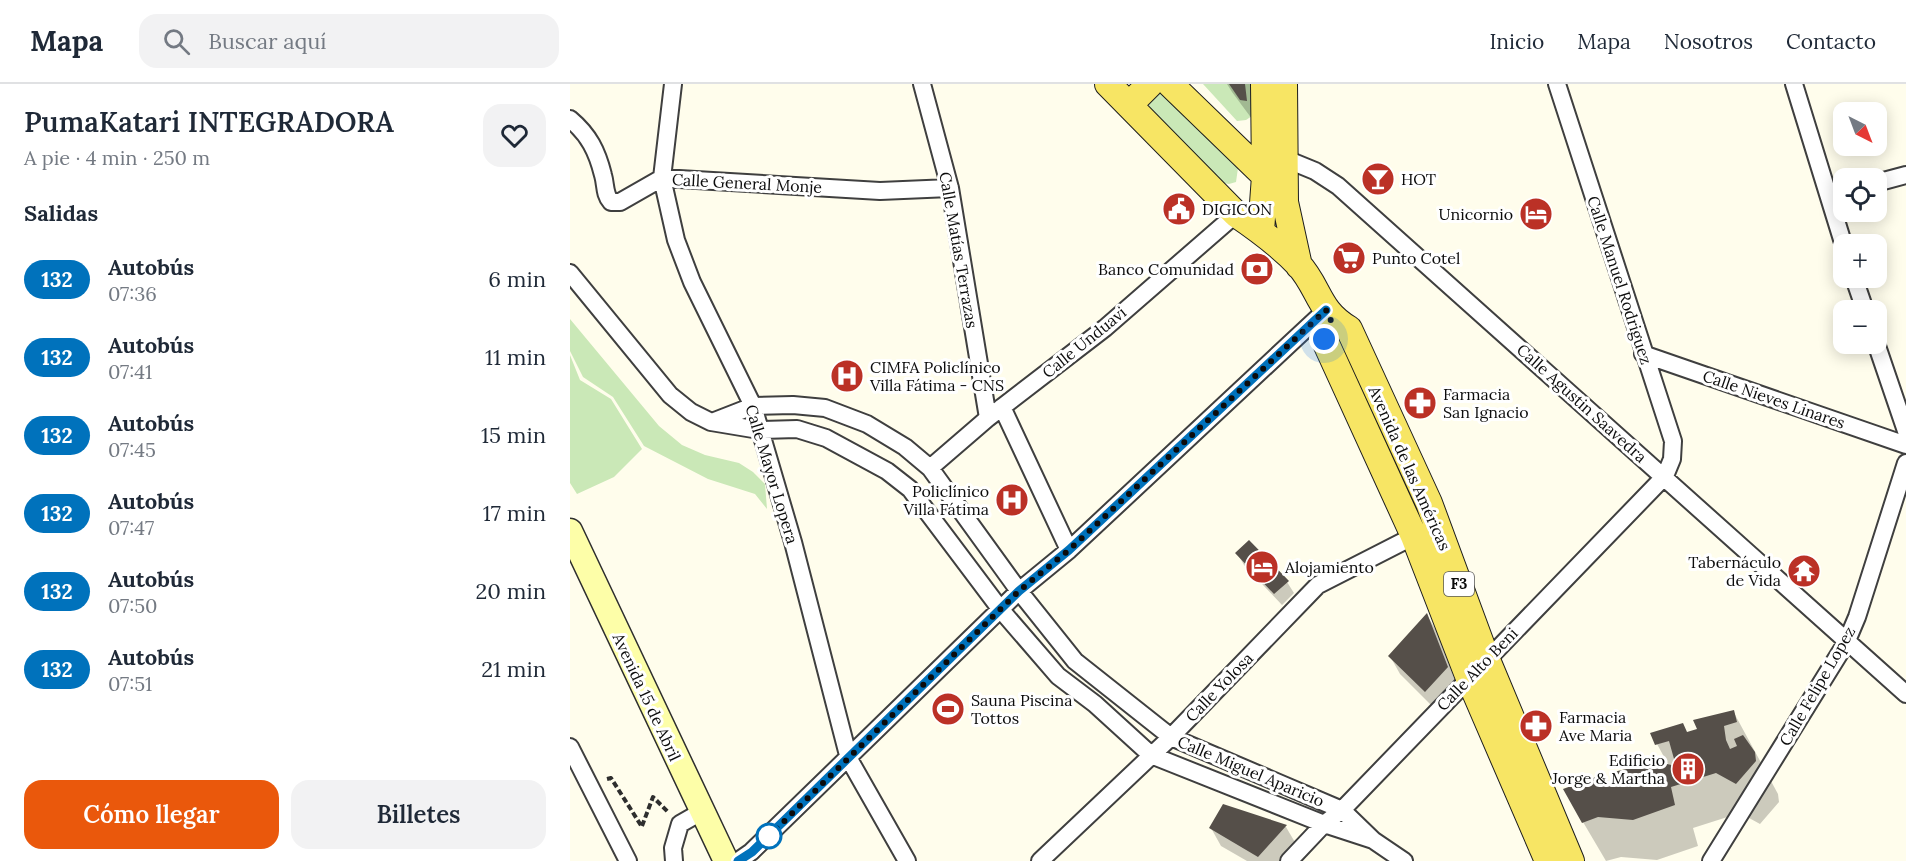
<!DOCTYPE html>
<html lang="es">
<head>
<meta charset="utf-8">
<style>
	body { margin:0; font-family:Lora,serif; background:#f2f2f3; color:#1f2937; height:100vh; display:flex; flex-direction:column; font-size:22px; white-space:nowrap }
	* { box-sizing:border-box; margin:0 }
	p { font-size:20px; color:#747a83 }
	.icon { flex:none; width:33px; height:33px; fill:none; stroke:currentColor; stroke-width:2; stroke-linecap:round; stroke-linejoin:round }
	.map { position:relative; flex:1; overflow:hidden }
	.panel { display:flex; flex-direction:column; background:#fff; width:570px }
	.panel>* { flex:none }
	.badge { padding:0 12px; border-radius:20px; font-size:21px; line-height:39px }
	.needle { width:39px; rotate:138deg }
	.tools { position:absolute; left:1263px; top:18px; display:grid; gap:12px }
	.tools a { display:grid; place-items:center; width:54px; height:54px; border-radius:12px; background:#fff; box-shadow:0 3px 15px #0003; font-size:30px }
	.you { position:absolute; width:30px; height:30px; margin:-15px; border:4px solid #fff; border-radius:50%; background:#1a73e8; box-shadow:0 0 0 9px #1a73e833 }
	.map>.badge { position:absolute; translate:-50% -50%; box-shadow:0 0 0 3px #fff }
	h2 { padding:0 24px; font-size:22px; line-height:54px }
	.round { display:grid; place-items:center; flex:none; width:63px; height:63px; border-radius:18px; background:#f2f2f3 }
	.headline { display:flex; align-items:center; justify-content:space-between; height:102px; padding:0 24px }
	h1 { font-size:28px; font-weight:600; line-height:45px }
	.cta { display:flex; gap:12px; margin-top:auto; padding:12px 24px }
	.cta a { flex:1; height:69px; border-radius:18px; background:#ea580c; color:#fff; font-size:24px; font-weight:600; line-height:69px; text-align:center }
	.cta a+a { background:#f2f2f3; color:#1f2937 }
	ul { padding:0; list-style:none }
	li { display:flex; align-items:center; gap:18px; height:78px; padding:0 24px }
	li div { flex:1 }
	li b { display:block; font-size:22px }
	li em { font-style:normal }
	li .badge { min-width:66px; font-weight:700; text-align:center }
	header { display:flex; align-items:center; gap:36px; box-sizing:border-box; height:84px; padding:0 30px; background:#fff; border-bottom:2px solid #e0e1e3 }
	header strong { font-size:28px }
	nav { display:flex; gap:33px; margin-inline-start:auto; font-size:21px }
	.search { width:420px; height:54px; background:#f2f2f3; display:flex; align-items:center; gap:15px; box-sizing:border-box; padding:0 21px; border-radius:18px; color:#747a83; font-size:22px }
	main { display:flex; flex:1; min-height:0 }
	.map>svg:first-child { display:block }
</style>
</head>
<body>
<header>
<strong>Mapa</strong>
<div class="search"><svg class="icon" aria-label="search" viewBox="0 0 24 24"><circle cx="10" cy="10" r="6"/><path d="M15 15l6 6"/></svg>Buscar aquí</div>
<nav><a>Inicio</a><a>Mapa</a><a>Nosotros</a><a>Contacto</a></nav>
</header>
<main>
<section class="panel">
<div class="headline"><div><h1>PumaKatari INTEGRADORA</h1><p>A pie · 4 min · 250 m</p></div><a class="round"><svg class="icon" aria-label="heart" viewBox="0 0 24 24"><path d="M12 20l-8-8c-3-5 5-10 8-4 3-6 11-1 8 4z"/></svg></a></div>
<h2>Salidas</h2>
<ul>
<li><span class="badge" style="background:#0072bc;color:#fff">132</span><div><b>Autobús</b><p>07:36</p></div><em>6 min</em></li>
<li><span class="badge" style="background:#0072bc;color:#fff">132</span><div><b>Autobús</b><p>07:41</p></div><em>11 min</em></li>
<li><span class="badge" style="background:#0072bc;color:#fff">132</span><div><b>Autobús</b><p>07:45</p></div><em>15 min</em></li>
<li><span class="badge" style="background:#0072bc;color:#fff">132</span><div><b>Autobús</b><p>07:47</p></div><em>17 min</em></li>
<li><span class="badge" style="background:#0072bc;color:#fff">132</span><div><b>Autobús</b><p>07:50</p></div><em>20 min</em></li>
<li><span class="badge" style="background:#0072bc;color:#fff">132</span><div><b>Autobús</b><p>07:51</p></div><em>21 min</em></li>
</ul>
<div class="cta"><a>Cómo llegar</a><a>Billetes</a></div>
</section>
<div class="map">
<svg width="1336" height="777" viewBox="0 0 1336 777">
	<rect width="100%" height="100%" fill="#fffdec"/>
	<path fill="#cae8b7" d="M633,0H685L682,32L676,36L667,37Z
		M587,8L594,10L668,84L666,98L659,100L653,99L580,25L578,18Z
		M0,235L89,342L112,361L135,371L169,379L183,388L195,400L197,425L185,410L138,395L74,362L43,313L13,293L0,267Z
		M0,271L10,296L41,315L72,365L44,393L7,410L0,399Z"/>
	<path fill="#0003" d="M657,0H686L685,39L662,8Z
		M667,469L717,498L724,509L712,521L674,481Z
		M857,531L867,548L887,602L865,625L830,590L820,572Z
		M1163,627L1208,710L1209,718L1190,740L1170,729L1123,744L1128,762L1087,776L1051,773L1036,777L1013,738L1040,702L1099,682L1087,660L1129,647Z
		M654,722L716,743L726,760L710,777H677L651,762L641,744Z"/>
	<path fill="#554f49" d="M659,0H675L677,17L670,16Z
		M679,456L719,497L704,510L665,469Z
		M857,529L878,583L855,608L818,572Z
		M1164,626L1167,638L1154,642L1156,656L1160,665L1167,662L1164,655L1173,651L1185,668L1186,677L1166,700L1146,689L1101,703L1105,721L1063,736L1028,733L1012,739L993,705L1034,690L1040,700L1047,697L1043,688L1088,678L1106,682L1099,657L1085,661L1080,649L1113,639L1117,648L1127,645L1123,636Z
		M653,720L717,741L688,773L639,744Z"/>
	<g fill="none" stroke-linecap="round" stroke-linejoin="round">
		<defs>
			<path id="street" d="M103,0L92,94L106,156L122,198L183,322L223,458L279,675L337,777
				M352,0L380,104L418,334
				M1224,0L1274,162
				M0,35C19,51 27,67 33,91C36,101 34,110 41,118H50L92,94L310,107L380,104
				M706,71L745,87L768,102L1336,610
				M1306,99L1336,91
				M0,189L100,311L121,328L141,338L189,346L227,345L256,354L317,387L340,405L431,526L488,592L525,620L581,671L754,740L803,756
				M1284,194L1295,226
				M1306,259L1336,347
				M1073,270L1336,361
				M432,323L499,466
				M142,338L183,322L223,321L255,324L297,340L335,363L360,384L449,507L505,577L601,653L772,726L803,756L834,777
				M360,384L418,334L535,244L666,130
				M0,663L58,777
				M104,777L103,764L110,740L131,728
				M168,777L181,768L449,507L499,466L756,226
				M470,777L601,653L748,501L844,452
				M719,777L754,740L772,726L1095,392L1102,375L1103,357L987,0
				M1141,777L1276,559L1287,533L1336,379"/>
			<path id="secondary" d="M0,447L156,777"/>
			<path id="primary" d="M538,0L666,130C688,145 710,161 728,180C750,204 747,226 779,245L859,419L917,576L1001,777
				M600,0L695,92L715,118L729,182
				M714,0L715,118
				M559,21L580,0
				M691,147L695,92L694,0
				M761,235L754,255L844,452L899,594L978,777"/>
		</defs>
		<use href="#street" stroke="#3f3f3f" stroke-width="20"/>
		<use href="#secondary" stroke="#2e2e2e" stroke-width="27"/>
		<use href="#primary" stroke="#1d1d1d" stroke-width="28"/>
		<path stroke="#2e2e2e" stroke-width="4" stroke-dasharray="6 3" stroke-linecap="butt" d="M37,695L41,694L72,743
			M72,742L83,713L98,728"/>
		<use href="#street" stroke="#fff" stroke-width="16"/>
		<use href="#secondary" stroke="#fdfea8" stroke-width="24"/>
		<use href="#primary" stroke="#f7e564" stroke-width="26"/>
	</g>
	<g fill="none" stroke-linecap="round" stroke-linejoin="round">
		<defs>
			<path id="line" d="M168,777L182,768L449,507L499,466L756,226"/>
		</defs>
		<use href="#line" stroke="#fff" stroke-width="14"/>
		<use href="#line" stroke="#0072bc" stroke-width="9"/>
		<path stroke="#0c0c0c" stroke-width="6" stroke-dasharray="0 10.8" d="M199,752L449,507L499,466L756,226L761,235L754,255"/>
	</g>
	<defs>
		<symbol id="bar-disc" viewBox="-11 -11 22 22"><circle r="9.5" fill="#bb3126" stroke="#fff"/><path d="M-6-5H6L.8 .8V4.5H3.5V6h-7V4.5H-.8V.8Z" fill="#fff"/></symbol>
		<symbol id="civic-disc" viewBox="-11 -11 22 22"><circle r="9.5" fill="#bb3126" stroke="#fff"/><path d="M-.6-6.5H3V-4.5H.6V-3L4-1V1h2V6H-6V1h2V-1L-.6-3ZM-1.2 2.5V6h2.4V2.5Z" fill="#fff"/></symbol>
		<symbol id="hotel-disc" viewBox="-11 -11 22 22"><circle r="9.5" fill="#bb3126" stroke="#fff"/><path d="M-6-4.5h1.5V1H6V5H4.5V3h-9V5H-6ZM-4 0a1.8 1.8 0 1 1 3.6 0ZM.5 0V-2.5h3Q6-2.5 6 0Z" fill="#fff"/></symbol>
		<symbol id="supermarket-disc" viewBox="-11 -11 22 22"><circle r="9.5" fill="#bb3126" stroke="#fff"/><path d="M-6-5.5h2.5l.6 2H6L4.5 2H-2.5L-4.4-4H-6ZM-1.5 3.2a1.3 1.3 0 1 0 .1 0ZM3 3.2a1.3 1.3 0 1 0 .1 0Z" fill="#fff"/></symbol>
		<symbol id="bank-disc" viewBox="-11 -11 22 22"><circle r="9.5" fill="#bb3126" stroke="#fff"/><path d="M-6-4H6V4H-6ZM0-2.3a2.3 2.3 0 1 0 0 4.6a2.3 2.3 0 1 0 0-4.6Z" fill="#fff"/></symbol>
		<symbol id="hospital-disc" viewBox="-11 -11 22 22"><circle r="9.5" fill="#bb3126" stroke="#fff"/><path d="M-5-5h3v3.5h4V-5h3V5h-3V1.5h-4V5h-3Z" fill="#fff"/></symbol>
		<symbol id="pharmacy-disc" viewBox="-11 -11 22 22"><circle r="9.5" fill="#bb3126" stroke="#fff"/><path d="M-2-6h4v4h4v4h-4v4h-4v-4h-4v-4h4Z" fill="#fff"/></symbol>
		<symbol id="temple-disc" viewBox="-11 -11 22 22"><circle r="9.5" fill="#bb3126" stroke="#fff"/><path d="M0-6L5-2H3V0L6.5 2.5H4V6H1.5V3h-3V6H-4V2.5H-6.5L-3 0V-2H-5Z" fill="#fff"/></symbol>
		<symbol id="stadium-disc" viewBox="-11 -11 22 22"><circle r="9.5" fill="#bb3126" stroke="#fff"/><path d="M0-5a6.5 5 0 1 0 0 10a6.5 5 0 1 0 0-10ZM-3.5-1.8h7v3.6h-7Z" fill="#fff"/></symbol>
		<symbol id="building-disc" viewBox="-11 -11 22 22"><circle r="9.5" fill="#bb3126" stroke="#fff"/><path d="M-4-6H4V6H1V3H-1V6H-4ZM-2.5-4.3h1.7v1.8h-1.7ZM.8-4.3h1.7v1.8H.8ZM-2.5-1h1.7V.8h-1.7ZM.8-1h1.7V.8H.8Z" fill="#fff"/></symbol>
	</defs>
	<g fill-rule="evenodd">
		<use href="#bar-disc" x="789" y="76" width="38" height="38"/>
		<use href="#civic-disc" x="590" y="106" width="38" height="38"/>
		<use href="#hotel-disc" x="947" y="111" width="38" height="38"/>
		<use href="#supermarket-disc" x="760" y="155" width="38" height="38"/>
		<use href="#bank-disc" x="668" y="166" width="38" height="38"/>
		<use href="#hospital-disc" x="258" y="273" width="38" height="38"/>
		<use href="#pharmacy-disc" x="831" y="300" width="38" height="38"/>
		<use href="#hospital-disc" x="423" y="397" width="38" height="38"/>
		<use href="#hotel-disc" x="673" y="464" width="38" height="38"/>
		<use href="#temple-disc" x="1215" y="468" width="38" height="38"/>
		<use href="#stadium-disc" x="359" y="606" width="38" height="38"/>
		<use href="#pharmacy-disc" x="947" y="623" width="38" height="38"/>
		<use href="#building-disc" x="1099" y="666" width="38" height="38"/>
	</g>
	<circle fill="#fff" stroke="#0072bc" stroke-width="3" cx="199" cy="752" r="12"/>
	<g text-anchor="middle" stroke-width="6" stroke-linejoin="round" paint-order="stroke">
		<rect fill="#fff" stroke="#555" stroke-width="1.5" x="874" y="488" width="30" height="24" rx="4.5"/>
		<g font-size="15" font-weight="bold" fill="#0c0c0c">
			<text x="889" y="505">F3</text>
		</g>
		<g font-size="16" fill="#0c0c0c" stroke="#fff" text-anchor="start">
			<text x="831" y="101">HOT</text>
			<text x="632" y="131">DIGICON</text>
			<text x="943" y="136" text-anchor="end">Unicornio</text>
			<text x="802" y="180">Punto Cotel</text>
			<text x="664" y="191" text-anchor="end">Banco Comunidad</text>
			<text x="300" y="289">CIMFA Policlínico<tspan x="300" dy="18">Villa Fátima - CNS</tspan></text>
			<text x="873" y="316">Farmacia<tspan x="873" dy="18">San Ignacio</tspan></text>
			<text x="419" y="413" text-anchor="end">Policlínico<tspan x="419" dy="18">Villa Fátima</tspan></text>
			<text x="1211" y="484" text-anchor="end">Tabernáculo<tspan x="1211" dy="18">de Vida</tspan></text>
			<text x="715" y="489">Alojamiento</text>
			<text x="401" y="622">Sauna Piscina<tspan x="401" dy="18">Tottos</tspan></text>
			<text x="989" y="639">Farmacia<tspan x="989" dy="18">Ave Maria</tspan></text>
			<text x="1095" y="682" text-anchor="end">Edificio<tspan x="1095" dy="18">Jorge &amp; Martha</tspan></text>
		</g>
		<g font-size="16" fill="#0c0c0c" stroke="#fff">
			<text transform="translate(177 99) rotate(3)" y="6">Calle General Monje</text>
			<text transform="translate(389 166) rotate(80)" y="6">Calle Matías Terrazas</text>
			<text transform="translate(1050 196) rotate(72)" y="6">Calle Manuel Rodriguez</text>
			<text transform="translate(514 258) rotate(-39)" y="6">Calle Unduavi</text>
			<text transform="translate(1204 315) rotate(19)" y="6">Calle Nieves Linares</text>
			<text transform="translate(1012 319) rotate(42)" y="6">Calle Agustin Saavedra</text>
			<text transform="translate(840 384) rotate(66)" y="6">Avenida de las Américas</text>
			<text transform="translate(202 390) rotate(73)" y="6">Calle Mayor Lopera</text>
			<text transform="translate(907 585) rotate(-46)" y="6">Calle Alto Beni</text>
			<text transform="translate(1247 602) rotate(-60)" y="6">Calle Felipe Lopez</text>
			<text transform="translate(649 603) rotate(-46)" y="6">Calle Yolosa</text>
			<text transform="translate(77 613) rotate(65)" y="6">Avenida 15 de Abril</text>
			<text transform="translate(681 687) rotate(23)" y="6">Calle Miguel Aparicio</text>
		</g>
	</g>
</svg>
<div class="tools">
<a><svg class="needle" viewBox="-14 -14 28 28"><path d="M0-13l5 13h-10z" fill="#e53935"/><path d="M0 13l5-13h-10z" fill="#747a83"/></svg></a>
<a><svg class="icon" aria-label="locate" viewBox="0 0 24 24"><circle cx="12" cy="12" r="6"/><path d="M12 2v4M12 18v4M2 12h4M18 12h4"/></svg></a>
<a>+</a>
<a>−</a>
</div>
<div class="you" style="left:754px;top:255px"></div>
</div>
</main>
</body>
</html>
